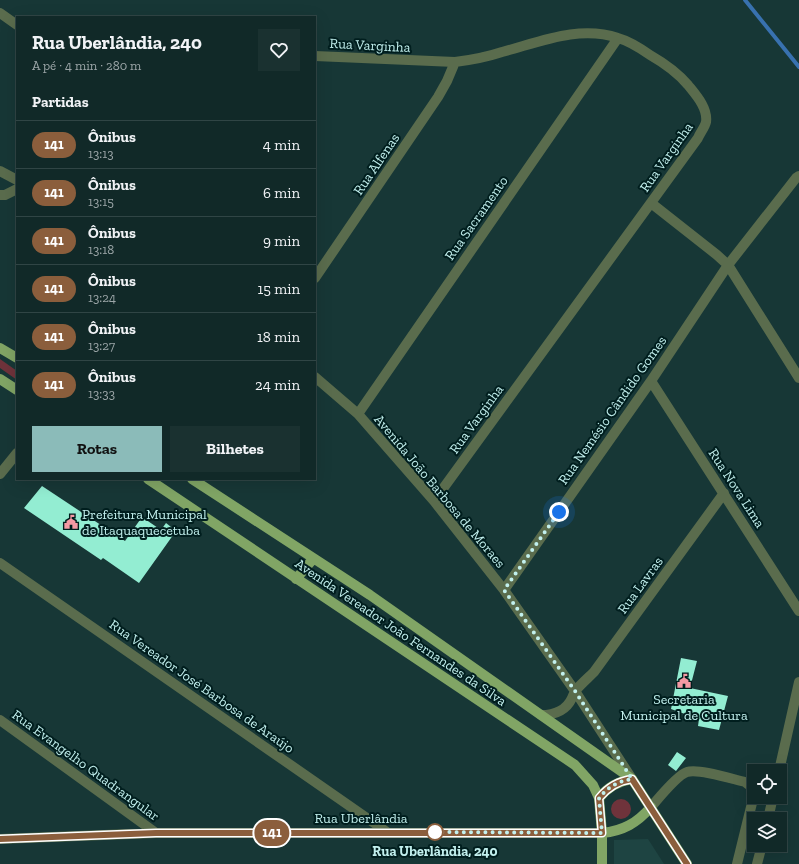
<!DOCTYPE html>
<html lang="pt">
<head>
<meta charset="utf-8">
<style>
	body { margin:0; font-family:"Zilla Slab",serif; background:#1a3130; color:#f1f3f6; height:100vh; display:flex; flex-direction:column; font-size:15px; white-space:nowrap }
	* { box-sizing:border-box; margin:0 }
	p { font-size:13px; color:#9ca6a8 }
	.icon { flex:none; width:22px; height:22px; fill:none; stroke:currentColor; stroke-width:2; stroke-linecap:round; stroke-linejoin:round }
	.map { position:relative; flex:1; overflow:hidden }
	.panel { position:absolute; left:16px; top:16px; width:300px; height:464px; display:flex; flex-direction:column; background:#112928; border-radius:0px; box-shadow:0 4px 16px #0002,0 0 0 1px #304545 }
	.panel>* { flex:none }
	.badge { padding:0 8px; border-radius:13px; font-size:14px; line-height:26px }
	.tools { position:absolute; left:747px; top:764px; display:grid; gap:8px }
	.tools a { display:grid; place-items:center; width:40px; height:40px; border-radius:0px; background:#112928; box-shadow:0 4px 16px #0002,0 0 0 1px #304545; font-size:20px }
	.you { position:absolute; width:20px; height:20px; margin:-10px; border:3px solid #fff; border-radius:50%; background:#1a73e8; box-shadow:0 0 0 6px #1a73e833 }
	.map>.badge { position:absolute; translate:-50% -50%; box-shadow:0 0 0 2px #fff }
	h2 { padding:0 16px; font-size:15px; line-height:36px }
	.round { display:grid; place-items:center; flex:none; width:42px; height:42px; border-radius:0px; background:#1a3130 }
	.summary { display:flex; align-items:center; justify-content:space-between; height:68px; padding:0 16px }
	h1 { font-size:19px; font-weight:700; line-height:30px }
	.action { display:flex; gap:8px; margin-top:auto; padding:8px 16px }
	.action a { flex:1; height:46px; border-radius:0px; background:#8bbbb9; color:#111; font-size:16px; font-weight:700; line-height:46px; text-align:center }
	.action a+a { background:#1a3130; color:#f1f3f6 }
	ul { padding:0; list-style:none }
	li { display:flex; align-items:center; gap:12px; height:48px; padding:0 16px; border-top:1px solid #304545 }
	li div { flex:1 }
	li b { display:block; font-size:15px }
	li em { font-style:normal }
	li .badge { min-width:44px; font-weight:700; text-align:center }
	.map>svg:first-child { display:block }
</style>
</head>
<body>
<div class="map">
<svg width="799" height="864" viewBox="0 0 799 864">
	<rect width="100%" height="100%" fill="#173736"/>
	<path fill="#1e4442" d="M648,839L664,864H614V840Z"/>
	<path fill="#6f333b" d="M0,359L17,371V380L0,368Z
		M611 809a10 10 0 1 1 20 0a10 10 0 1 1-20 0Z"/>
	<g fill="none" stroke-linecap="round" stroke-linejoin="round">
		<path stroke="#3871af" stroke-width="4" d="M745,0L799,67"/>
	</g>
	<path fill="#93edd2" d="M42,486L125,541L142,517L161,530L166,523L176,531L139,583L103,558L101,560L24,508Z
		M681,658L697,661L690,688L728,696L719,730L698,726L699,719L671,709Z
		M677,752L686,758L676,771L668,765Z"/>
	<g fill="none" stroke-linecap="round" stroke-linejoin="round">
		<path stroke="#5a6c4d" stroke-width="10" d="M0,13L17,25
			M315,56L455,62C471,60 487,57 502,52C540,42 579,25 618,38C629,41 640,48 650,55C664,63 677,72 688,85C696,95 708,108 706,122C705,127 700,133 698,138L434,501
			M0,171L17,180
			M0,195H5L17,189
			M651,203L717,255L728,265L799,378
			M315,278L438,97L447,81L455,62
			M315,377L358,414L434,501L504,590L575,691L632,779
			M651,381L799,611
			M358,414L618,38
			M0,474L17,453
			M0,563L387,832
			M504,590L651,381L728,265L796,178L799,176
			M541,715C554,715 566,711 572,698C573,696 574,692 576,690C581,684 588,678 594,672L724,493
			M0,720L156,833
			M779,771L799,682
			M651,807C658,799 677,775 687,772C698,768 732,779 745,782C753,787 753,791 753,799L737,864
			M768,819L773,797
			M0,839L156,833H602
			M757,864L762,845"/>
		<path stroke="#81a565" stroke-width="10" d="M0,348L17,358
			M0,379L17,390
			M148,479L575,765L593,785L599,798L602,833V864
			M192,479L370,595L632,779L687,864
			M296,579L313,559
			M599,798C608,787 618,781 632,779
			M602,833C623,831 637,823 651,807"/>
	</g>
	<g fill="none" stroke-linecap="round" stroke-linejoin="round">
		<defs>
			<path id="line" d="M0,839L156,833H602L599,798C608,787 618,781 632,779L687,864"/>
		</defs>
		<use href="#line" stroke="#fff" stroke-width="9"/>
		<use href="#line" stroke="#8b5e3c" stroke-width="6"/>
		<path stroke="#c2f0ee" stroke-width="4" stroke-dasharray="0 7.2" d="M435,832L602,833L599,798C608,787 618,781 632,779L575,691L504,590L559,512"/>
	</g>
	<defs>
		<symbol id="civic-bare" viewBox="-9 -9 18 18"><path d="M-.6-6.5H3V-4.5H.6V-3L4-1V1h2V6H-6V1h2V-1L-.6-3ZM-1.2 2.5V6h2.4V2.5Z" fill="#f49aa4" stroke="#001e1e" stroke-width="2.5" paint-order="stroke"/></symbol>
	</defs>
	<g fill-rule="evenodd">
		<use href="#civic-bare" x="61" y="512" width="20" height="20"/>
		<use href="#civic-bare" x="674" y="671" width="20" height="20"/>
	</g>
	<circle fill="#fff" stroke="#8b5e3c" stroke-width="2" cx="435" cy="832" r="8"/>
	<g text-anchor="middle" stroke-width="4" stroke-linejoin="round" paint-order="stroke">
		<g font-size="14" fill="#c2f0ee" stroke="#001e1e">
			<text transform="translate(370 45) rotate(3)" y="5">Rua Varginha</text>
			<text transform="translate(666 157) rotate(-55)" y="5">Rua Varginha</text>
			<text transform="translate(376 164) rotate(-56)" y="5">Rua Alfenas</text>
			<text transform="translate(476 218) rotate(-55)" y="5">Rua Sacramento</text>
			<text transform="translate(612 410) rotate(-55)" y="5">Rua Nemésio Cândido Gomes</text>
			<text transform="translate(476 419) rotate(-54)" y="5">Rua Varginha</text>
			<text transform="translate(737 488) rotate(57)" y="5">Rua Nova Lima</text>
			<text transform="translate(440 491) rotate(50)" y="5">Avenida João Barbosa de Moraes</text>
			<text transform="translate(640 585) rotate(-54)" y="5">Rua Lavras</text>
			<text transform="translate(401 632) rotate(34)" y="5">Avenida Vereador João Fernandes da Silva</text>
			<text transform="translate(202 686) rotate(35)" y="5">Rua Vereador José Barbosa de Araújo</text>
			<text transform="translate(86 765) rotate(36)" y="5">Rua Evangelho Quadrangular</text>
			<text x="361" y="823">Rua Uberlândia</text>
		</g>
		<g font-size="14" fill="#c2f0ee" stroke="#001e1e" text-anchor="start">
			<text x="82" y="519">Prefeitura Municipal<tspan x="82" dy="16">de Itaquaquecetuba</tspan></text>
			<text x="684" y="704" text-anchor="middle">Secretaria<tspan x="684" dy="16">Municipal de Cultura</tspan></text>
		</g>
		<g font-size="14" font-weight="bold" fill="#c2f0ee" stroke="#001e1e">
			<text x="435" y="856">Rua Uberlândia, 240</text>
		</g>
	</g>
</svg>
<div class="tools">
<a><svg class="icon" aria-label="locate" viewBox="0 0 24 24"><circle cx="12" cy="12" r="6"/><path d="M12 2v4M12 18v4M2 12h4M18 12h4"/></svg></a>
<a><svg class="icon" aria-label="layers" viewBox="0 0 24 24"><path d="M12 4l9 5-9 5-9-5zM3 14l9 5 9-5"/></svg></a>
</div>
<div class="you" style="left:559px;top:512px"></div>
<b class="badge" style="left:272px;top:833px;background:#8b5e3c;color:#fff">141</b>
<section class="panel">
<div class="summary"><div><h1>Rua Uberlândia, 240</h1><p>A pé · 4 min · 280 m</p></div><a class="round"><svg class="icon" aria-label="heart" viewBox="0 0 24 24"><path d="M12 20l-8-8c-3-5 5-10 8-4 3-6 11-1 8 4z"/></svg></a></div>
<h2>Partidas</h2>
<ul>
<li><span class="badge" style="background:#8b5e3c;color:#fff">141</span><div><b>Ônibus</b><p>13:13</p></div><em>4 min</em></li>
<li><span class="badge" style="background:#8b5e3c;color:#fff">141</span><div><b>Ônibus</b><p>13:15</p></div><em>6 min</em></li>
<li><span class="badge" style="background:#8b5e3c;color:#fff">141</span><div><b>Ônibus</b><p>13:18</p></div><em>9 min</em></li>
<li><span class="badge" style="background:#8b5e3c;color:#fff">141</span><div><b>Ônibus</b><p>13:24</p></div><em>15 min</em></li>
<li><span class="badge" style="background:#8b5e3c;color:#fff">141</span><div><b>Ônibus</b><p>13:27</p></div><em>18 min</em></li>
<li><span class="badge" style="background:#8b5e3c;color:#fff">141</span><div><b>Ônibus</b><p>13:33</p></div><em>24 min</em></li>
</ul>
<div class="action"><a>Rotas</a><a>Bilhetes</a></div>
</section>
</div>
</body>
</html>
